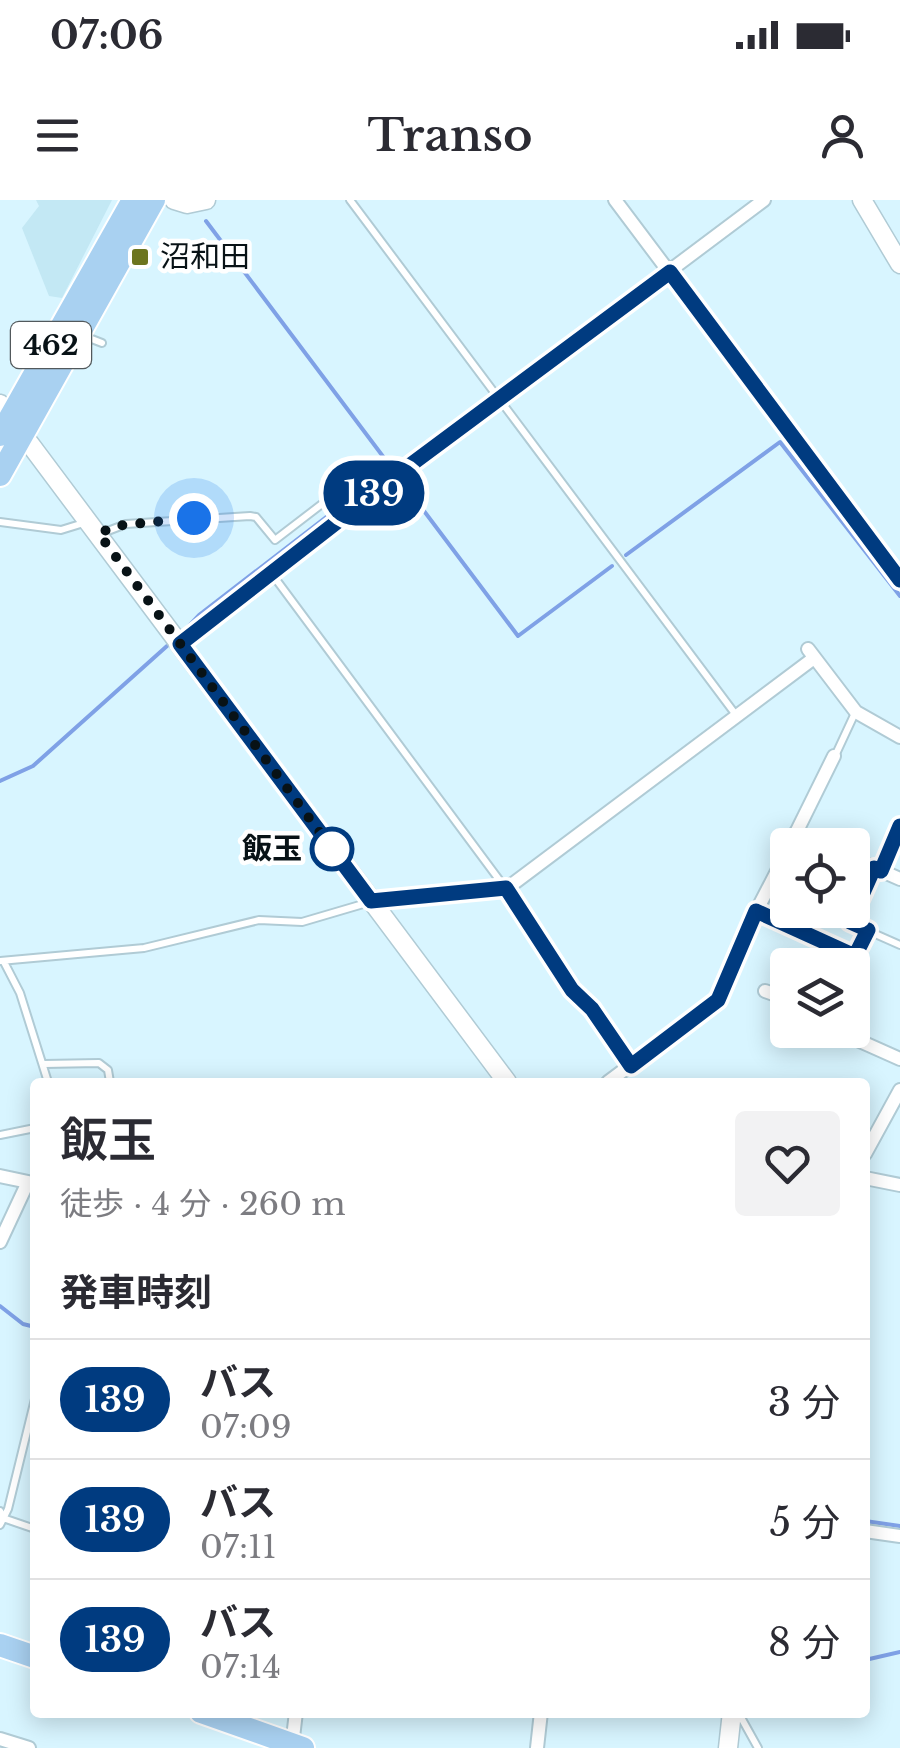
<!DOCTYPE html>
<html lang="ja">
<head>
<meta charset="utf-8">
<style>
	body { margin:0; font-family:"Libre Baskerville","Noto Sans JP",serif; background:#f2f2f3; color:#2b2b33; height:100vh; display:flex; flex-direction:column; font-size:38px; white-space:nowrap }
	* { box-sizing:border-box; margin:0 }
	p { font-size:32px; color:#7c7c81 }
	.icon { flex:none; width:55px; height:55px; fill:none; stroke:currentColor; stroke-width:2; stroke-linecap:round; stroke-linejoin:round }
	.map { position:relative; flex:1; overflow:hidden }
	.side { position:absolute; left:30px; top:878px; width:840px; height:640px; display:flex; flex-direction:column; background:#fff; border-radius:10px; box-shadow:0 5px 25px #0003 }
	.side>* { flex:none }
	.badge { padding:0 20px; border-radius:32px; font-size:35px; line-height:65px }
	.controls { position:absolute; left:770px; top:628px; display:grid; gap:20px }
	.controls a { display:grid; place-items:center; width:100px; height:100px; border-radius:10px; background:#fff; box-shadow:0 5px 25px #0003; font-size:50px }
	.you { position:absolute; width:50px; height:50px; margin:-25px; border:8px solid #fff; border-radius:50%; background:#1a73e8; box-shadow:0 0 0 15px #1a73e833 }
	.map>.badge { position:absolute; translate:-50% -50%; box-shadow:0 0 0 5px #fff }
	h2 { padding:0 30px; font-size:38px; line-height:90px }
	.round { display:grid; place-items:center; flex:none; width:105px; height:105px; border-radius:10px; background:#f2f2f3 }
	.headline { display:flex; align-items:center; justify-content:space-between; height:170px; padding:0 30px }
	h1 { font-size:48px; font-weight:600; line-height:75px }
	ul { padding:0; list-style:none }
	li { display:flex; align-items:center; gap:30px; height:120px; padding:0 30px; border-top:2px solid #e1e1e2 }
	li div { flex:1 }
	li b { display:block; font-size:38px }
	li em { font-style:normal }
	li .badge { min-width:110px; font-weight:700; text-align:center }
	.status { display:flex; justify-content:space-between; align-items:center; height:70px; padding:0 50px; background:#fff; direction:ltr }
	.status svg { height:28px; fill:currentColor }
	header { display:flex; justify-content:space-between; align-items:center; height:130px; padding:0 30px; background:#fff; font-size:45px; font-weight:600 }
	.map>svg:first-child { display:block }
</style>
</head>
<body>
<div class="status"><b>07:06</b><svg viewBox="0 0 49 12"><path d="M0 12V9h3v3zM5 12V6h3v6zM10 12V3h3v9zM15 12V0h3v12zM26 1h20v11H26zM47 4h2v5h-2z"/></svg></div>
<header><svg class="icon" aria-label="menu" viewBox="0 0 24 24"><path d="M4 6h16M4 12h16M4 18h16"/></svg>Transo<svg class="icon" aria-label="person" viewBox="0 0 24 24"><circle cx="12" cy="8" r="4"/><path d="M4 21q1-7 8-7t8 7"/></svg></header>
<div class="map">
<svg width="900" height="1548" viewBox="0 0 900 1548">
	<rect width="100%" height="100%" fill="#d8f5ff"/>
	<path fill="#c3e8f4" d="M36,0H112L62,98L49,96L22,28L39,6Z"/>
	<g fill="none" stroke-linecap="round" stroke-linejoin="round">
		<path stroke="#7fa1e6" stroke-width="4" d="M206,21L518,436L612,366
			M626,355L780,242L900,396
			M183,432L199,415L377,278
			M0,581L33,566L167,446
			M0,1106L23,1124L35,1127
			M865,1321L900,1326
			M865,1460L900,1452"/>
		<defs>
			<path id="lane" d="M350,0L736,515
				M84,136L102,143
				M0,322L61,330L87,322
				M100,334L126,324L250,316L256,317L275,340L374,264
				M272,374L506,689L572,790L592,809L630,864
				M835,556L855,513
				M881,671L900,626
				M771,688L788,695
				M821,710L900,745
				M757,712L855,756L867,731
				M849,722L873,669
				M0,761L144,748L259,720L302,722L370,702
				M4,762L20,793L48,882
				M44,864L99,863L108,870L110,882
				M0,935L35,928
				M0,1311L3,1318L35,1329
				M0,1325L8,1309L35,1199
				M738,1512L758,1548"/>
			<path id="street" d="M615,0L900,379
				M179,445L388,282L764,0
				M808,449L856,512L900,537
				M796,632L826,645
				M790,645L834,556
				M852,658L900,679
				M371,701L506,689L814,458
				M765,791L782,797L788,808
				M835,830L900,859
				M608,882L718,800L742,739L788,650
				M865,954L900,890
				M0,976L33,983
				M865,978L900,985
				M0,1042L28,982
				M865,1331L900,1336
				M0,1539L29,1548
				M292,1546L296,1512
				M537,1548L541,1512"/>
			<path id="secondary" d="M174,0L187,4L206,0
				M862,0L900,64
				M0,204L507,882
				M728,1548L732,1512"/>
			<path id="highway" d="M0,235L133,0
				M0,275L154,0
				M0,1445L35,1457
				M201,1512L303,1548"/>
		</defs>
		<use href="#lane" stroke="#b0cbd5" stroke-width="10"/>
		<use href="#street" stroke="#b0cbd5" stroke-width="16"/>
		<use href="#secondary" stroke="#b0cbd5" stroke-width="21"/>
		<use href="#highway" stroke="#fff" stroke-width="26"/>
		<use href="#lane" stroke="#fff" stroke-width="6"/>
		<use href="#street" stroke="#fff" stroke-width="12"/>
		<use href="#secondary" stroke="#fff" stroke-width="18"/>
		<use href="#highway" stroke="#a9d1f1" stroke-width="22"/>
	</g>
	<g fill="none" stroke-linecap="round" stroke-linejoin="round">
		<defs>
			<path id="line" d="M900,380L670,72L409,266L180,444L371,701L506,688L572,790L592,809L631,866L718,800L756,711L855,756L868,730L850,722L874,668L881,671L900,626"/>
		</defs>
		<use href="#line" stroke="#fff" stroke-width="22"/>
		<use href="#line" stroke="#003b80" stroke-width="15"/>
		<path stroke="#081216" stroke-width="10" stroke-dasharray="0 18" d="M194,318L114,326L99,334L332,649"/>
	</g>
	<rect fill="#6c751f" stroke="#fff" stroke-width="4" x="130" y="47" width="20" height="20" rx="5"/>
	<circle fill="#fff" stroke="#003b80" stroke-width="5" cx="332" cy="649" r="20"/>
	<g text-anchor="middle" stroke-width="9" stroke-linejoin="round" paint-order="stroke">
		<rect fill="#fff" stroke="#52595c" stroke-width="2.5" x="11" y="122" width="80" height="46" rx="8"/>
		<g font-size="28" font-weight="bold" fill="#081216">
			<text x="51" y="155">462</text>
		</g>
		<g font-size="30" fill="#081216" stroke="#fff" text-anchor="start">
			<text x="160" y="67">沼和田</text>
		</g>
		<g font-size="30" font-weight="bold" fill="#081216" stroke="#fff" text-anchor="end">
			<text x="302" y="659">飯玉</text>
		</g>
	</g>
</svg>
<div class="controls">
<a><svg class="icon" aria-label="locate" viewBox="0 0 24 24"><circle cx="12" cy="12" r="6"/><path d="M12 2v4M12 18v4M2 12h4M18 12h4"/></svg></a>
<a><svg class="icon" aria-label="layers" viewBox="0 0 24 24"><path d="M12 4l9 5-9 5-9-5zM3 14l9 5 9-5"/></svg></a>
</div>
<div class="you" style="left:194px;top:318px"></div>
<b class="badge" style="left:374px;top:293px;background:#003b80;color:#fff">139</b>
<section class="side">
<div class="headline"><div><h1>飯玉</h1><p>徒歩 · 4 分 · 260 m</p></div><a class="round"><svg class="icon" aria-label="heart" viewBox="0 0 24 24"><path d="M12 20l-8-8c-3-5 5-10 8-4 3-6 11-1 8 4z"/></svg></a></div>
<h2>発車時刻</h2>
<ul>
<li><span class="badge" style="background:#003b80;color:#fff">139</span><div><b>バス</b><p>07:09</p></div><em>3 分</em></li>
<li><span class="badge" style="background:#003b80;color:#fff">139</span><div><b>バス</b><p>07:11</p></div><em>5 分</em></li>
<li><span class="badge" style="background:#003b80;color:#fff">139</span><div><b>バス</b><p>07:14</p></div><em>8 分</em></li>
</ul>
</section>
</div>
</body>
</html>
